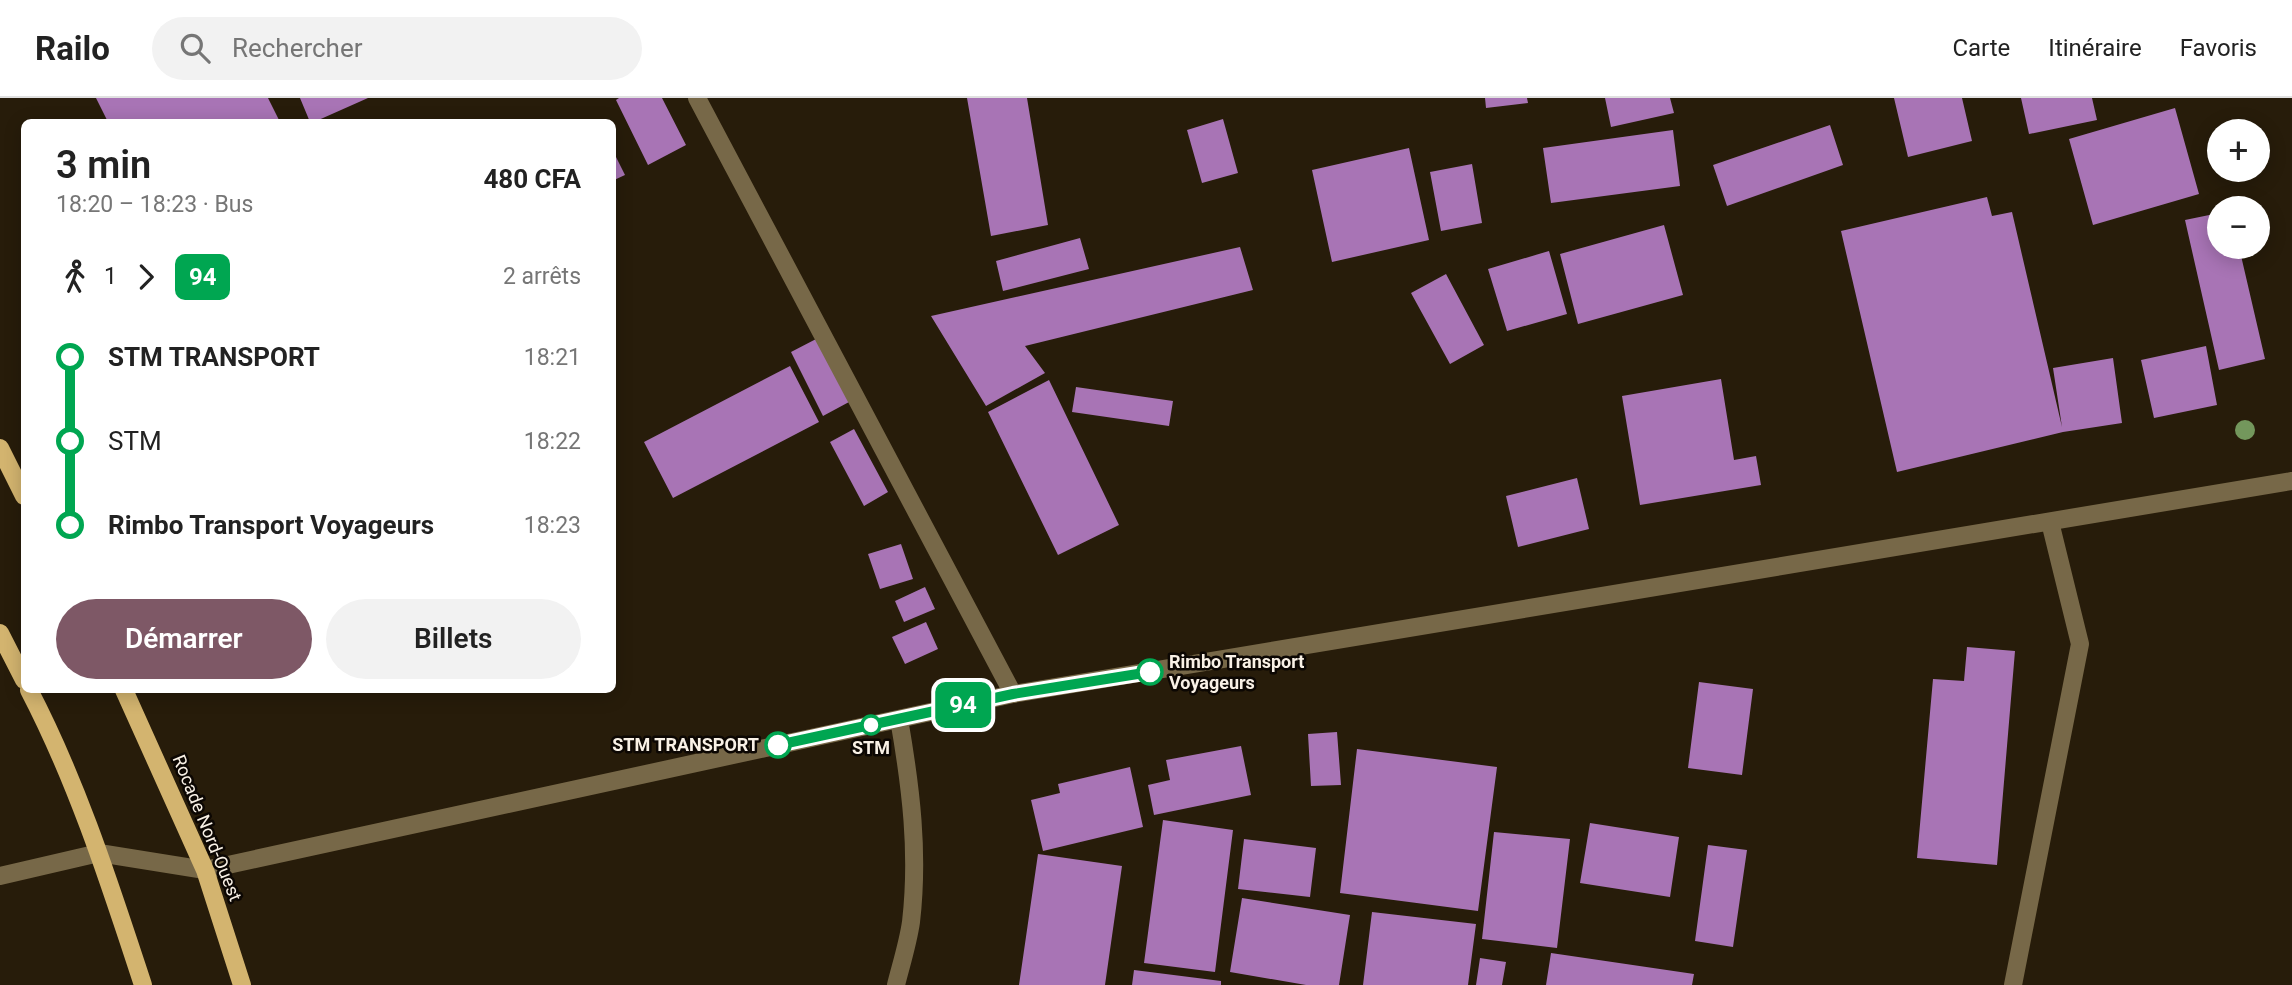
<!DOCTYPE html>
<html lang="fr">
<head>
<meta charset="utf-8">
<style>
	body { margin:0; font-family:Roboto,sans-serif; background:#f2f2f2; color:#222; height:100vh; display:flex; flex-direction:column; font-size:26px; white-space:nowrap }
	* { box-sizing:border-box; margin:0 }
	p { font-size:23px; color:#767676 }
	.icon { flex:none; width:38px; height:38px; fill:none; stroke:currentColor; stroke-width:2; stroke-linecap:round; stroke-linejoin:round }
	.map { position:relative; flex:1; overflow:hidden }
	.side { position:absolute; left:21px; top:21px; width:595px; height:574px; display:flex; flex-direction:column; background:#fff; border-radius:10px; box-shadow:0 4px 18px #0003 }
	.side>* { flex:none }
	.badge { padding:0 14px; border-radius:10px; font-size:24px; line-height:46px }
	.buttons { position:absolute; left:2207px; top:21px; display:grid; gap:14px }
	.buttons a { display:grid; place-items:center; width:63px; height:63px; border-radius:50%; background:#fff; box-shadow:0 4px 18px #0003; font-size:35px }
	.map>.badge { position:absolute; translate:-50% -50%; box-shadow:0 0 0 4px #fff }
	.legs { display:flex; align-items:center; gap:10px; height:77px; padding:0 35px; font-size:23px }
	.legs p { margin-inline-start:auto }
	.head { display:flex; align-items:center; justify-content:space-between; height:119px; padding:0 35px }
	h1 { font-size:38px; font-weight:600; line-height:52px }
	.button { display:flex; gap:14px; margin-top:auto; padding:14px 35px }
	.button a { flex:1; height:80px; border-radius:42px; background:#7e5866; color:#fff; font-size:28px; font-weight:600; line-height:80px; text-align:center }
	.button a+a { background:#f2f2f2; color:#222 }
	ul { padding:0 35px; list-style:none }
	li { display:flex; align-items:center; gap:24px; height:84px; font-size:26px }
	li i { display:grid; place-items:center; width:10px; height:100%; margin:0 9px; background:currentColor }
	li i::after { content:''; width:18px; height:18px; margin:-9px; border:5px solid; border-radius:50%; background:#fff }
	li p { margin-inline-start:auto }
	li:first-child i { background:linear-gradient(#0000 50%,currentColor 0) }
	li:last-child i { background:linear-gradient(currentColor 50%,#0000 0) }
	header { display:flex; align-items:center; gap:42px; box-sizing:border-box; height:98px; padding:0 35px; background:#fff; border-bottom:2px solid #e0e0e0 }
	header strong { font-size:33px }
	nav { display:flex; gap:38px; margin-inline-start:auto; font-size:24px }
	.search { width:490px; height:63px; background:#f2f2f2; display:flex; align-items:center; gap:18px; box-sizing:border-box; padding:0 24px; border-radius:38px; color:#767676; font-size:26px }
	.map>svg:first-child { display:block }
</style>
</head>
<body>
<header>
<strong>Railo</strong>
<div class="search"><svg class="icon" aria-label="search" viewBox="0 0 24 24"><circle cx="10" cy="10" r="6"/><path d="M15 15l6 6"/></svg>Rechercher</div>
<nav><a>Carte</a><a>Itinéraire</a><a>Favoris</a></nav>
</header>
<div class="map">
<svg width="2292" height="887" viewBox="0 0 2292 887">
	<rect width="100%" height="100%" fill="#271c0a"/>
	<path fill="#a874b5" d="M96,0H268L280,24H108Z
		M300,0H368L314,24H310Z
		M619,0H662L686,47L648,67L616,2Z
		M967,0H1027L1048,127L991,138Z
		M1485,0H1527L1528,5L1486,10Z
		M1605,0H1670L1674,15L1611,29Z
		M1894,0H1962L1972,43L1908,59Z
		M2021,0H2092L2097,22L2029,36Z
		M2175,10L2199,96L2093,127L2069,41Z
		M1223,21L1238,75L1202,85L1187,32Z
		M1830,27L1843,67L1727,108L1713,67Z
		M1673,32L1680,88L1551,105L1543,50Z
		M1409,50L1429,142L1332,164L1312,72Z
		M612,51L625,77L612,83Z
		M1472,66L1482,125L1441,133L1430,74Z
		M1987,99L1992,118L2012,114L2062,329L2053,270L2113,260L2122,325L2063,334L1897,374L1841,133Z
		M2219,115V149H2239L2265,261L2219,272L2185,122Z
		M1664,127L1683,197L1578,226L1560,156Z
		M1080,140L1089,171L1003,193L996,163Z
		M1240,149L1253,192L1025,248L1045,275L986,308L931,218Z
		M1549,153L1567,216L1507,233L1488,171Z
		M1446,176L1484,247L1450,266L1411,195Z
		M818,240L849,304L823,318L791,254Z
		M2206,248L2217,307L2154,320L2141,262Z
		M790,268L819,324L673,400L644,344Z
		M1721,281L1734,362L1756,358L1761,387L1640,407L1622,298Z
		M1049,282L1119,427L1058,457L988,314Z
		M1076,289L1173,303L1169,328L1072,314Z
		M854,331L888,394L864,408L830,344Z
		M1577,380L1589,431L1518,449L1506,398Z
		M901,446L913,481L880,491L868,456Z
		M925,489L935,511L904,524L895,503Z
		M926,524L938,551L905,566L892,539Z
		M1967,549L2015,553L1997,767L1917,760L1933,581L1964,583Z
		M1699,584L1753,591L1742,677L1688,670Z
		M1337,634L1341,687L1311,688L1308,636Z
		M1241,648L1251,697L1154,717L1148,687L1170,682L1166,662Z
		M1357,651L1497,669L1478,813L1340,795Z
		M1130,669L1143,729L1043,753L1031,702L1060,695L1058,686Z
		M1163,722L1233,732L1215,874L1144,865Z
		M1590,725L1679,739L1670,799L1580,785Z
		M1494,734L1570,741L1557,850L1482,841Z
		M1244,741L1316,750L1310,799L1238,791Z
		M1708,747L1747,752L1733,849L1695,843Z
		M1038,756L1122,768L1105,887H1019Z
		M1242,800L1350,817L1339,887H1306L1230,874Z
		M1372,814L1476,826L1468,887H1363Z
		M1551,855L1694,876L1692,887H1546Z
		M1480,860L1506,864L1502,887H1476Z
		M1134,872L1221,883V887H1132Z"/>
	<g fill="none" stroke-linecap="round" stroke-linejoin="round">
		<path stroke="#776848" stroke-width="18" d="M0,778L99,755L205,772L1013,596L2292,383
			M896,887C901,867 908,845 911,824C919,755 911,690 899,621
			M2013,887L2080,546L2050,424"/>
		<path stroke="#776848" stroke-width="18" d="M697,0L1013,596"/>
		<path stroke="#d3b46f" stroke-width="18" d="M0,350L24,398
			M0,535L24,582
			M29,592C78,686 110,787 143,887
			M124,592L205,772L242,887"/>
	</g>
	<circle fill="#73975c" cx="2245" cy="332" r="10"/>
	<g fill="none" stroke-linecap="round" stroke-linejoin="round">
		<defs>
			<path id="line-1" d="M778,647L1013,596L1150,574"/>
		</defs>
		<use href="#line-1" stroke="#fff" stroke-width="16"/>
		<use href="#line-1" stroke="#00a651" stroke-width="10"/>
	</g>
	<g fill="#fff" stroke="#00a651" stroke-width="3.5">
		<circle cx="1150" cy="574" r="12"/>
		<circle cx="871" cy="627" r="9"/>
		<circle cx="778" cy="647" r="12"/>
	</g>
	<g text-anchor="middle" stroke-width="5" stroke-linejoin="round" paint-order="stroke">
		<g font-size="18" font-weight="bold" fill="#f9f1e6" stroke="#0c0703" text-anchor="start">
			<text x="1169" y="570">Rimbo Transport<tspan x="1169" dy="21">Voyageurs</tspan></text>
			<text x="759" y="653" text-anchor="end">STM TRANSPORT</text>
			<text x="871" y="656" text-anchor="middle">STM</text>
		</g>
		<g font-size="18" fill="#f9f1e6" stroke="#0c0703">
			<text transform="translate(207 730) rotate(68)" y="6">Rocade Nord-Ouest</text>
		</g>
	</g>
</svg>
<div class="buttons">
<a>+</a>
<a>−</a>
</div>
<b class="badge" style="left:963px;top:607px;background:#00a651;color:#fff">94</b>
<section class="side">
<div class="head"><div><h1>3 min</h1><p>18:20 – 18:23 · Bus</p></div><b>480 CFA</b></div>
<div class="legs"><svg class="icon" aria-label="walk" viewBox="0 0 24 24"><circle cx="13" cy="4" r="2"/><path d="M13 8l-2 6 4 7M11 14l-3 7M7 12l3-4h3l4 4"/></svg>1<svg class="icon" aria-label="forward" viewBox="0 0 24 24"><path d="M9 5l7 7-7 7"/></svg><b class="badge" style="background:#00a651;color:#fff">94</b><p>2 arrêts</p></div>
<ul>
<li><i style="color:#00a651"></i><b>STM TRANSPORT</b><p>18:21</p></li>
<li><i style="color:#00a651"></i><span>STM</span><p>18:22</p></li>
<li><i style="color:#00a651"></i><b>Rimbo Transport Voyageurs</b><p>18:23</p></li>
</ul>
<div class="button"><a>Démarrer</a><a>Billets</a></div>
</section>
</div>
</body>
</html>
